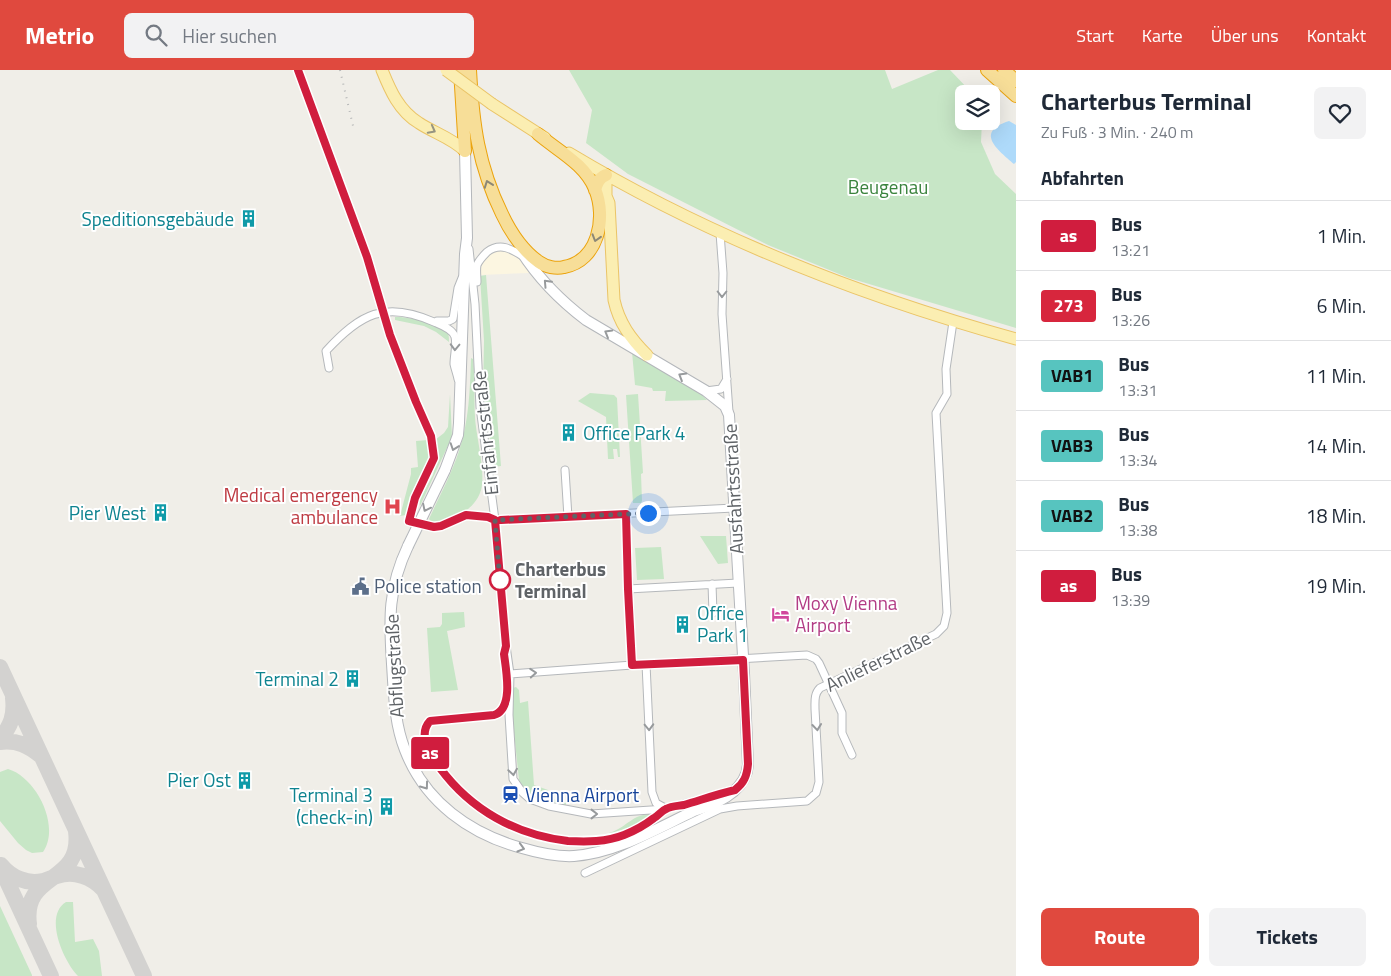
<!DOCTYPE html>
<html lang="de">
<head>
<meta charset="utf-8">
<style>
	body { margin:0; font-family:"Titillium Web",sans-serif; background:#f2f2f3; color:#1f2937; height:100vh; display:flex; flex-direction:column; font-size:19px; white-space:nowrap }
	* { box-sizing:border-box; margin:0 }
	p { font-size:16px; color:#747a83 }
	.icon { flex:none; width:28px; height:28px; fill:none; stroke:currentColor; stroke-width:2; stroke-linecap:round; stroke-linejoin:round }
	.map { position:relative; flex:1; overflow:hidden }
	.side { display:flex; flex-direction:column; background:#fff; width:375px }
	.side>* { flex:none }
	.badge { padding:0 10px; border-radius:4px; font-size:18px; line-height:32px }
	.fabs { position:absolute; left:955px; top:15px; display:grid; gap:10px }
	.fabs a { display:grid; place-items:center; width:45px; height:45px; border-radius:8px; background:#fff; box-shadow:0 5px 20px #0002; font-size:25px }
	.you { position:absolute; width:25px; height:25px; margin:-12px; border:4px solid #fff; border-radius:50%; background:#1a73e8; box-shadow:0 0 0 8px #1a73e833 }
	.map>.badge { position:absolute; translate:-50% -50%; box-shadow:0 0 0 2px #fff }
	h2 { padding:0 25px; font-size:19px; line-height:45px }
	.round { display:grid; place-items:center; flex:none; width:52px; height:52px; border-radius:8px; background:#f2f2f3 }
	.overview { display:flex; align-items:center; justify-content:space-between; height:85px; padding:0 25px }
	h1 { font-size:24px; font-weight:700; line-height:38px }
	.button { display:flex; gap:10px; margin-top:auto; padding:10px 25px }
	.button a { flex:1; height:58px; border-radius:8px; background:#e0493e; color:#fff; font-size:20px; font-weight:700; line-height:58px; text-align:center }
	.button a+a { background:#f2f2f3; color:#1f2937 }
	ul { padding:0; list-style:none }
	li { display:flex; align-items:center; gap:15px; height:70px; padding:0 25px; border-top:1px solid #e0e1e3 }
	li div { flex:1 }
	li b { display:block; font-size:19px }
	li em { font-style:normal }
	li .badge { min-width:55px; font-weight:700; text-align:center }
	header { display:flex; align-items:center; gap:30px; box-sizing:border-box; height:70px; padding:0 25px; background:#e0493e; color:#fff }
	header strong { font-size:24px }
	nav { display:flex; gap:28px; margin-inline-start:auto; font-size:18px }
	.search { width:350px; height:45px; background:#f2f2f3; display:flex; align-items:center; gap:12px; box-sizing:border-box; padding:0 18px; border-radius:8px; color:#747a83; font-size:19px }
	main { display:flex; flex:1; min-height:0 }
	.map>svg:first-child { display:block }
</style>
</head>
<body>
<header>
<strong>Metrio</strong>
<div class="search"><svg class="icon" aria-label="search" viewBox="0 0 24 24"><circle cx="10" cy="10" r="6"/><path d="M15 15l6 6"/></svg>Hier suchen</div>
<nav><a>Start</a><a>Karte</a><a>Über uns</a><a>Kontakt</a></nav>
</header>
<main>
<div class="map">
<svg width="1016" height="906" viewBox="0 0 1016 906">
	<rect width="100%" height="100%" fill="#f0eee8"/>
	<path fill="#fcf6e1" d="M506,180L517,186L530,201L529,203L480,205L482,192L486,187L494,181Z"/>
	<path fill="#c7e6c6" d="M569,0H885L892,19L938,0H950L973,24H964V51H982L981,72L995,104L1016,124V258L849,208L768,175L628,104L586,73L592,40Z
		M486,205L501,396L494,397L483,324L484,271L480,206Z
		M395,247C406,246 438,253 446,261C449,264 449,267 449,272L436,262L424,256L395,250Z
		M632,282L702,325L707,330L665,331L666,321H653L652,318L635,315Z
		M471,288L473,289C475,308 474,327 475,347C476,367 486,401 481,420C476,439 451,453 433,454L429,449C439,427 451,405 459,381C469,351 470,320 471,288Z
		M590,323L614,325L617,328L620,387H618L617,379H613L614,389H608L606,347L578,331Z
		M450,324L452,367L420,436L419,430L433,405L437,384L435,370L444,363L448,357Z
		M638,324L643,403L641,404L642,431L641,433H633L626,325Z
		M428,370L430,372L428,379L430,393L422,409L418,410L412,422L413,426L406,445L400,446L411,404V398L418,397L416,371Z
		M700,466H726L728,493L718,494Z
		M661,477L664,509L637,510L635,478Z
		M464,542L465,557L447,561L458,620L431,622L427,558L440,557L442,554V543Z
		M516,617L519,620L520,633L528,631L534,715L548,720L546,727L566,733V737C549,732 528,728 519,710L512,643L513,618Z
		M8,699C36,707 61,756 43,782L32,783L26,780L18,773L0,751V702Z
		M655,743C642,754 627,761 610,765L609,763C630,756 629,745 655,743Z
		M66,832H73L75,872L93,869L99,881L102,906H78C64,892 43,846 66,832Z
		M0,836L32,905V906H0Z"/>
	<path fill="#aedafa" d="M1009,51L1016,55V92L1014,94C998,80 974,62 1009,51Z"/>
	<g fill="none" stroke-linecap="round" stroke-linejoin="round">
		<path stroke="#d3d2d0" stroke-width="16" d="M0,597L144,906
			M0,669C11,656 15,645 13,628
			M0,672C17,670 28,675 41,686
			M1,795C11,807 27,815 43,811C48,810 53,807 57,806C74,800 92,807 103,819
			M0,796L51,906
			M29,854C22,801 83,815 76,761"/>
		<defs>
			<path id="street" d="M298,0L367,187L383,241
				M720,163L723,203L722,244L729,342
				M469,179L475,234L480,337L495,450L506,576L510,604L509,645L513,709L522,722L530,729L549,736L591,744L666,739L733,720
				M477,212C477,207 476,200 477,195C479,190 483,186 487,182C500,172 512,179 524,187
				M437,251H449L453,249L458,218L462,208
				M329,298L326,281C360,244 385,230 434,252C441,255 453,259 455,267C457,275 454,285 454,294C455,299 457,304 458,309
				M706,321L721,319L727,309
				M565,400L568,447
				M626,444L632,595
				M495,450L734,438
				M712,514L713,543
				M628,519L738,513
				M646,594L652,722L656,733L665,738
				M510,604L646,594L807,585L816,589L819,593L842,643V663L852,685
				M585,803L720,739L737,736L807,731L816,723L819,712L815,639C815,631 814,624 820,618L936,564L944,556L947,543L936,343L947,324L946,299L953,252"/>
			<path id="secondary" d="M445,400L458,365L459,353L465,184L467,168L465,81
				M408,476C388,518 389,549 392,594C394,623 394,652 405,680C425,732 470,764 522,778C539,783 556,787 574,786C616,783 656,759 694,741C717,734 746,721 748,695L744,603L729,345L725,336L706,321L586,250C561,231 538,208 521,181"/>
			<path id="primary" d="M382,0C390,20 399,41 419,53C434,63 452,68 465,81
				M492,34L545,68
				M569,83C709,167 860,226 1016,269
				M606,105V126L609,133L614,230C619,253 631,269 647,285"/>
			<path id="highway" d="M460,0L465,81
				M470,0C473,54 478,95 502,144C510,161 522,180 539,192C546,197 556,199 564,197C598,191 607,148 595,119C585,94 558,81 538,64
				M987,0L1016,26
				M1004,0L1016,11
				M595,120C597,113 599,108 606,105"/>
		</defs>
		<use href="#street" stroke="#b5b8bb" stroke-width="9"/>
		<use href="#secondary" stroke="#b4b7bb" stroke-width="12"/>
		<use href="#primary" stroke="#eac467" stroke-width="13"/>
		<use href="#highway" stroke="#eba30d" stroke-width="14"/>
		<use href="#street" stroke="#fff" stroke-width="7"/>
		<use href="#secondary" stroke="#fff" stroke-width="10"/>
		<use href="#primary" stroke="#fbeeb2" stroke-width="11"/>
		<use href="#highway" stroke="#f7de98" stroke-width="12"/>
		<path stroke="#b6b7b7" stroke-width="2" stroke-dasharray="1 6" stroke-linecap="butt" d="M340,0L354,60"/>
		<defs>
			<path id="secondary-bridge" d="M408,476L445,400"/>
			<path id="primary-bridge" d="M446,0L492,34"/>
		</defs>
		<use href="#secondary-bridge" stroke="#b4b7bb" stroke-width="12" stroke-linecap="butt"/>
		<use href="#primary-bridge" stroke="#eac467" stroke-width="13" stroke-linecap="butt"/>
		<use href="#secondary-bridge" stroke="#fff" stroke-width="10"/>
		<use href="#primary-bridge" stroke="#fbeeb2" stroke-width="11"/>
	</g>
	<defs><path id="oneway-chevron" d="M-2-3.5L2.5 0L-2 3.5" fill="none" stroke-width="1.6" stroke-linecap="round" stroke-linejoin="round" transform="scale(1.25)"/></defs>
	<use stroke="#969481" href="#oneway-chevron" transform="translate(432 60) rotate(28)"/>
	<g stroke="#8d8876">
		<use href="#oneway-chevron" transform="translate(488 114) rotate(-110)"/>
		<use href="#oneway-chevron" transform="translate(596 168) rotate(107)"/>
	</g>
	<g stroke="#979a9c">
		<use href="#oneway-chevron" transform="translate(547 213) rotate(-133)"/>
		<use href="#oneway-chevron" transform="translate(722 224) rotate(90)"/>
		<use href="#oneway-chevron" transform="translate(608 263) rotate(-150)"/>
		<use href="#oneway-chevron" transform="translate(455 277) rotate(92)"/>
		<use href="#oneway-chevron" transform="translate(682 306) rotate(-149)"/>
		<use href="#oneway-chevron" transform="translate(454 377) rotate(109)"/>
		<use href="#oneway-chevron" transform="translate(426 438) rotate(116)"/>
		<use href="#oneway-chevron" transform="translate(533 603) rotate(-4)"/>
		<use href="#oneway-chevron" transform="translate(649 657) rotate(88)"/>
		<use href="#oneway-chevron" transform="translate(817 657) rotate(84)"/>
		<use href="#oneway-chevron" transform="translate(513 702) rotate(81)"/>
		<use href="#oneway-chevron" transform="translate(425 716) rotate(54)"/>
		<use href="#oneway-chevron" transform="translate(594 744)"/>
		<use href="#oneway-chevron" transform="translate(521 778) rotate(16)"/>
	</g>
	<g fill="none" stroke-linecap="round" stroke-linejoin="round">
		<defs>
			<path id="line" d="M298,0L367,187L390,265L416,332L431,366L434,388L415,428L409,451L434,457L441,456L466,445L488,447L495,450L506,576L504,584C506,600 514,639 494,645L430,651C417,665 430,685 440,698C471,740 516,765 568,771C587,772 606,772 624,765C634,761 645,755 654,748C658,746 661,741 666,739C671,736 678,736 684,735C701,730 718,724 735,720C744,713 747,706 748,694L743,590L632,595L628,519L626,444L501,450"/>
		</defs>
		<use href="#line" stroke="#fff" stroke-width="11"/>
		<use href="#line" stroke="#d01d3e" stroke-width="8"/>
		<path stroke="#5f6367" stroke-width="5" stroke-dasharray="0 9" d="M500,510V512L495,450L648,443"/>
	</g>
	<defs>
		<symbol id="building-bare" viewBox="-9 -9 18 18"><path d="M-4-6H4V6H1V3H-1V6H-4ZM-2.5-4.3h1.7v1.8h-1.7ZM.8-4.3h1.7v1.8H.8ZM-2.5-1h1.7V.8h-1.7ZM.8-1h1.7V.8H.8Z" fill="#0f9aa8" stroke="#fff" stroke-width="2.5" paint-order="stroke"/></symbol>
		<symbol id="hospital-bare" viewBox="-9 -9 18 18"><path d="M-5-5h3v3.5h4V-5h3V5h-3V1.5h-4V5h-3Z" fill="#e0444e" stroke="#fff" stroke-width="2.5" paint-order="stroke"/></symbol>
		<symbol id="civic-bare" viewBox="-9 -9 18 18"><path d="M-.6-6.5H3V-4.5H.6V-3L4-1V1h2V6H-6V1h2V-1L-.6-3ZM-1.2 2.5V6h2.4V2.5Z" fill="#5c6f8a" stroke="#fff" stroke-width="2.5" paint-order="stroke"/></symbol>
		<symbol id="hotel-bare" viewBox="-9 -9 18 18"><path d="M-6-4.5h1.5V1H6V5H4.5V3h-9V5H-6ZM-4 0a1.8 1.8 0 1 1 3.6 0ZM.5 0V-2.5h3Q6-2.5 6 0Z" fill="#d1479c" stroke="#fff" stroke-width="2.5" paint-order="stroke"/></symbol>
		<symbol id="station-bare" viewBox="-9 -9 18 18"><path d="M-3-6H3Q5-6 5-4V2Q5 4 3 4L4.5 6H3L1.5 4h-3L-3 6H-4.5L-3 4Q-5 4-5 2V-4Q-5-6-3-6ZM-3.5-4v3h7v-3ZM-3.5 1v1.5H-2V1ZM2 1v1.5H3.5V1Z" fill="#1a4fb4" stroke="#fff" stroke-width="2.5" paint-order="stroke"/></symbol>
	</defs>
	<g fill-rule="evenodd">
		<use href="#building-bare" x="236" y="136" width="25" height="25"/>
		<use href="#building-bare" x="556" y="350" width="25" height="25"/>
		<use href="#hospital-bare" x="380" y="424" width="25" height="25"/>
		<use href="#building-bare" x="148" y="430" width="25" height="25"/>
		<use href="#civic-bare" x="348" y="504" width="25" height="25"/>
		<use href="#hotel-bare" x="768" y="532" width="25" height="25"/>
		<use href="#building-bare" x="670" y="542" width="25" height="25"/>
		<use href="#building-bare" x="340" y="596" width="25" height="25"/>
		<use href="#building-bare" x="232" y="698" width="25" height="25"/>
		<use href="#station-bare" x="498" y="712" width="25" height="25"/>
		<use href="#building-bare" x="374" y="724" width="25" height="25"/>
	</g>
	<circle fill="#fff" stroke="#d01d3e" stroke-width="2.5" cx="500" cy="510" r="10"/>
	<g text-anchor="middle" stroke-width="4" stroke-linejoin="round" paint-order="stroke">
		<g font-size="19" fill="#3a833d" stroke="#fff">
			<text x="888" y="124">Beugenau</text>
		</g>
		<g font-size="19" fill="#0d838f" stroke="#fff" text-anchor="end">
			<text x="234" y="156">Speditionsgebäude</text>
			<text x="583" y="370" text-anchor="start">Office Park 4</text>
			<text x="146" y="450">Pier West</text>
			<text x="697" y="550" text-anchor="start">Office<tspan x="697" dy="22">Park 1</tspan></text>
			<text x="339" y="616">Terminal 2</text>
			<text x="231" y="717">Pier Ost</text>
			<text x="373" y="732">Terminal 3<tspan x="373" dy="22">(check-in)</tspan></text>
		</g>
		<g font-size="19" fill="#5f6367" stroke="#fff">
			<text transform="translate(485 363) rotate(-96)" y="7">Einfahrtsstraße</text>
			<text transform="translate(733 419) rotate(-93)" y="7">Ausfahrtsstraße</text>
			<text transform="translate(878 591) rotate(-26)" y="7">Anlieferstraße</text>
			<text transform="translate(394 596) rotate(-93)" y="7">Abflugstraße</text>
		</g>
		<g font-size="19" fill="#be3a42" stroke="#fff" text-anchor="end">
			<text x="378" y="432">Medical emergency<tspan x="378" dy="22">ambulance</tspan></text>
		</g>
		<g font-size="19" font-weight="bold" fill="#5f6367" stroke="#fff" text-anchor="start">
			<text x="515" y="506">Charterbus<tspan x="515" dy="22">Terminal</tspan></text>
		</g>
		<g font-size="19" fill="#4e5e75" stroke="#fff" text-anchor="start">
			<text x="374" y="523">Police station</text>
		</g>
		<g font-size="19" fill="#b23c85" stroke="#fff" text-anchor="start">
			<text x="795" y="540">Moxy Vienna<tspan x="795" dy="22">Airport</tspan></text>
		</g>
		<g font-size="19" fill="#164399" stroke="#fff" text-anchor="start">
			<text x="525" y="732">Vienna Airport</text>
		</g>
	</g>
</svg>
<div class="fabs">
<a><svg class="icon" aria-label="layers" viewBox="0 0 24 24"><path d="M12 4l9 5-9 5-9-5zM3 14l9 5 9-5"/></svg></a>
</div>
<div class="you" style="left:648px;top:443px"></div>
<b class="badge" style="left:430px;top:683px;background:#d01d3e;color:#fff">as</b>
</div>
<section class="side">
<div class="overview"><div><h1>Charterbus Terminal</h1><p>Zu Fuß · 3 Min. · 240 m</p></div><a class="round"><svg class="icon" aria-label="heart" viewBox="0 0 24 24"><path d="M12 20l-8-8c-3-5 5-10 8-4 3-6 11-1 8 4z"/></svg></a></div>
<h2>Abfahrten</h2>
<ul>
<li><span class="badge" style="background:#d01d3e;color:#fff">as</span><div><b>Bus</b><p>13:21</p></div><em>1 Min.</em></li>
<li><span class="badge" style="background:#d7263d;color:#fff">273</span><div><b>Bus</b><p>13:26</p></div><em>6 Min.</em></li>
<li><span class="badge" style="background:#57c4bf;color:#111">VAB1</span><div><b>Bus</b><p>13:31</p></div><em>11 Min.</em></li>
<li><span class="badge" style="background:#57c4bf;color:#111">VAB3</span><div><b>Bus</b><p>13:34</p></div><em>14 Min.</em></li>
<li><span class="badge" style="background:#57c4bf;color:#111">VAB2</span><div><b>Bus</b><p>13:38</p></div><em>18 Min.</em></li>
<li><span class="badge" style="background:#d01d3e;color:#fff">as</span><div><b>Bus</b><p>13:39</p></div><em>19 Min.</em></li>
</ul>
<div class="button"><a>Route</a><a>Tickets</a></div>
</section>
</main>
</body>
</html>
